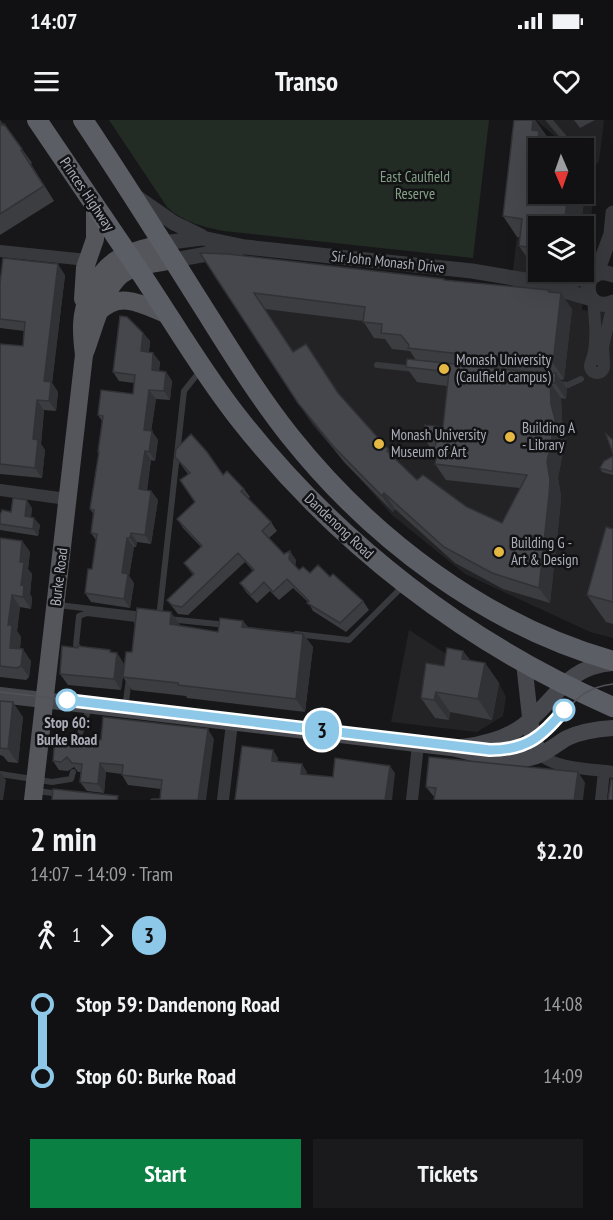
<!DOCTYPE html>
<html lang="en">
<head>
<meta charset="utf-8">
<style>
	body { margin:0; font-family:"PT Sans Narrow",sans-serif; background:#1a1a1c; color:#f1f3f6; height:100vh; display:flex; flex-direction:column; font-size:22px; white-space:nowrap }
	* { box-sizing:border-box; margin:0 }
	p { font-size:20px; color:#9c9da0 }
	.icon { flex:none; width:33px; height:33px; fill:none; stroke:currentColor; stroke-width:2; stroke-linecap:round; stroke-linejoin:round }
	.map { position:relative; height:680px; overflow:hidden }
	.details { display:flex; flex-direction:column; background:#111113; flex:1 }
	.details>* { flex:none }
	.badge { padding:0 12px; border-radius:20px; font-size:21px; line-height:39px }
	.needle { width:39px; rotate:178deg }
	.controls { position:absolute; left:528px; top:18px; display:grid; gap:12px }
	.controls a { display:grid; place-items:center; width:66px; height:66px; border-radius:0px; background:#111113; box-shadow:0 6px 24px #0002,0 0 0 2px #303133; font-size:30px }
	.map>.badge { position:absolute; translate:-50% -50%; box-shadow:0 0 0 3px #fff }
	.legs { display:flex; align-items:center; gap:9px; height:66px; padding:0 30px; font-size:20px }
	.legs p { margin-inline-start:auto }
	.summary { display:flex; align-items:center; justify-content:space-between; height:102px; padding:0 30px }
	h1 { font-size:33px; font-weight:700; line-height:45px }
	.cta { display:flex; gap:12px; margin-top:auto; padding:12px 30px }
	.cta a { flex:1; height:69px; border-radius:0px; background:#0b8043; color:#fff; font-size:24px; font-weight:700; line-height:69px; text-align:center }
	.cta a+a { background:#1a1a1c; color:#f1f3f6 }
	ul { padding:0 30px; list-style:none }
	li { display:flex; align-items:center; gap:21px; height:72px; font-size:22px }
	li i { display:grid; place-items:center; width:9px; height:100%; margin:0 8px; background:currentColor }
	li i::after { content:''; width:15px; height:15px; margin:-8px; border:4px solid; border-radius:50%; background:#111113 }
	li p { margin-inline-start:auto }
	li:first-child i { background:linear-gradient(#0000 50%,currentColor 0) }
	li:last-child i { background:linear-gradient(currentColor 50%,#0000 0) }
	.status { display:flex; justify-content:space-between; align-items:center; height:42px; padding:0 30px; background:#111113; direction:ltr }
	.status svg { height:16px; fill:currentColor }
	header { display:flex; justify-content:space-between; align-items:center; height:78px; padding:0 30px; background:#111113; font-size:27px; font-weight:700 }
	.map>svg:first-child { display:block }
</style>
</head>
<body>
<div class="status"><b>14:07</b><svg viewBox="0 0 49 12"><path d="M0 12V9h3v3zM5 12V6h3v6zM10 12V3h3v9zM15 12V0h3v12zM26 1h20v11H26zM47 4h2v5h-2z"/></svg></div>
<header><svg class="icon" aria-label="menu" viewBox="0 0 24 24"><path d="M4 6h16M4 12h16M4 18h16"/></svg>Transo<svg class="icon" aria-label="heart" viewBox="0 0 24 24"><path d="M12 20l-8-8c-3-5 5-10 8-4 3-6 11-1 8 4z"/></svg></header>
<div class="map">
<svg width="613" height="680" viewBox="0 0 613 680">
	<rect width="100%" height="100%" fill="#171719"/>
	<path fill="#232326" fill-rule="evenodd" d="M536,0H604L599,42L594,46L584,28L575,20H569L564,24Z
		M529,9L540,11L556,22L562,28H538V74H584V55L594,69L582,190L613,193V518L590,512L465,454L392,395L313,306L213,155V149L510,177ZM538,106H584V152H538Z
		M409,510L451,537L499,563L506,577L503,596L477,612L391,602Z"/>
	<path fill="#232b25" d="M109,0H489L473,138L224,111C203,107 183,102 167,87Z"/>
	<g fill="none" stroke-linecap="round" stroke-linejoin="round">
		<path stroke="#38393d" stroke-width="6" d="M549,0L567,21
			M377,245L415,249
			M556,264L568,265L581,259
			M58,485L143,495
			M159,498L184,271L200,251
			M168,499L227,505
			M296,514L349,520L404,465
			M82,531L76,525L79,496L87,493L136,499L138,506
			M125,589L129,558
			M76,624L90,586
			M0,654L52,662L71,659L73,652
			M38,671L60,674"/>
		<path stroke="#38393d" stroke-width="12" d="M0,131L87,140
			M590 246a7 7 0 1 1 14 0a7 7 0 1 1-14 0Z
			M591,242C598,225 595,199 593,180
			M604,243L603,227L613,183
			M0,370L67,379
			M540,634C555,649 592,649 613,652
			M223,680L232,603
			M412,680L418,625
			M601,680L604,651"/>
		<path stroke="#38393d" stroke-width="15" d="M135,76L174,103L201,116
			M163,123L202,118L245,127L472,151L531,161L592,179
			M174,140L240,128
			M596,155L611,114L613,93
			M613,155C579,141 581,196 613,182
			M543,161L571,160L593,156"/>
		<path stroke="#46484d" stroke-width="16" d="M524,543L532,615L540,634
			M0,575L451,628C475,633 505,643 530,638C544,635 555,625 567,618C582,611 597,609 613,608
			M462,627C484,624 506,619 524,605C557,580 564,547 613,543"/>
		<path stroke="#54565c" stroke-width="18" d="M83,179L85,148L95,119V86
			M98,193C119,170 142,184 166,194
			M85,232C94,210 104,161 128,151C142,144 159,143 174,140
			M33,680L84,235C81,211 80,194 90,172C107,136 128,133 163,123"/>
		<path stroke="#5c5e65" stroke-width="20" d="M37,0C70,49 103,97 136,146C170,196 200,249 237,296C336,423 466,523 613,587
			M83,0C122,58 159,117 196,176C226,223 255,272 290,316C372,419 486,505 613,541"/>
		<path stroke="#515358" stroke-width="1.5" d="M0,572L499,630C515,628 530,624 543,614C570,593 572,569 613,564"/>
	</g>
	<path fill="#3c3d41" fill-rule="evenodd" d="M0,0L3,4H4L32,43L31,44L54,81L0,115Z
		M514,0H535L548,18L547,23L551,28H538V74H584V60L586,63L581,106H538V147L533,146L519,126L520,117H517L503,96Z
		M574,0H595L580,8Z
		M200,133L444,159L446,161L549,170L572,189L564,259L560,260L567,269L566,279L561,278L562,300L566,316L558,358L561,376L560,390L550,483L503,469L455,443L395,389L393,392L344,342L309,298ZM265,189L363,201L374,218L385,219L392,229L410,231L416,240L406,247L417,262L447,266L443,307L423,317L433,331L432,332L436,338L435,344L446,360L520,368L502,403L467,387L417,360L394,338L389,330L340,276L317,240L293,232Z
		M65,155L52,263L58,272L56,291L44,290L41,324L45,330L42,358L0,354V224L23,226L24,211L0,208V163Z
		M143,213L150,221L149,232L160,242L159,251L166,252L172,261L170,280L156,279L151,311L158,320L155,341L151,340L147,370L151,371L158,380L151,424L137,422L136,427H134L129,456L134,463L130,488L91,482L85,473L92,449L96,420L91,413L94,395L90,389L99,334L98,332L102,301L98,295L133,274L134,263L119,261L113,252Z
		M613,336V355L602,352L600,348Z
		M175,337L223,355L244,369L250,377L248,379L271,402L277,411L269,418L284,434L296,440L295,446L299,450L330,457L363,481L369,490L346,512L313,491L308,482L293,468L279,480L270,471L257,483L246,472L240,463L253,451L245,442L188,495L178,494L167,480L193,455L184,443L201,427L183,408L177,399L195,382L188,354Z
		M32,388L31,397L40,405L38,416L0,410V393Z
		M613,409V504L606,502L587,475Z
		M0,418L22,421L30,432L28,449L32,454L30,474L32,478L31,489L20,487L17,511L21,517L20,529L31,541L29,557L26,560L0,557Z
		M243,501L248,507L303,514L313,527L305,592L187,578L186,576L132,570L123,557L121,570L68,565L60,554L112,532L117,533L124,544L132,532L180,505V506L218,512Z
		M463,531L470,540L485,543L499,563L492,600L450,592L449,600L435,598L421,578L444,546Z
		M0,581L23,597L18,643L8,642L3,636L0,635Z
		M214,619L160,679L161,669L128,665L122,655V654L106,652L104,673L87,671L80,662L81,652H78L74,647L68,651L59,650L53,641L69,621L101,620Z
		M578,652L585,663L435,678L426,667Z"/>
	<path fill="#313235" d="M533,0H535L548,18L547,23L551,28H538V43L536,39L532,10Z
		M584,60L586,63L581,106H564L568,74H584Z
		M58,144L65,155L52,263L58,272L56,291L49,281L44,261Z
		M549,170L560,185L561,173L572,189L564,259L553,243Z
		M143,213L150,221L148,240L141,231Z
		M153,233L160,242L158,259L152,250Z
		M166,252L172,261L170,280L164,271Z
		M556,253L567,269L566,279L555,263Z
		M550,262L561,278L562,300L566,316L558,358L561,376L560,390L550,483L539,468L551,284Z
		M149,270L156,279L150,319L144,310Z
		M37,280L44,290L41,324L45,330L42,358L35,348L33,319Z
		M152,311L158,320L155,341L149,332Z
		M145,331L151,340L145,378L139,369Z
		M151,371L158,380L151,424L145,415Z
		M384,373L395,389L393,392L382,376Z
		M27,380L32,388L30,404L25,396Z
		M34,398L40,405L38,416L33,409Z
		M131,413L137,422L136,427L130,418Z
		M127,418L134,427L129,456L134,463L130,488L124,479L122,453Z
		M22,421L30,432L28,449L32,454L30,474L32,478L31,489L23,477L21,465L20,442Z
		M290,431L296,440L295,448L289,439Z
		M12,475L20,487L17,511L21,517L19,539L10,528L8,505Z
		M171,492L180,505L179,517L170,504Z
		M243,501L252,514L242,507Z
		M303,514L313,527L305,592L296,579Z
		M23,529L31,541L29,557L21,546Z
		M110,530L116,538L117,533L124,544L121,570L114,559Z
		M463,531L477,552L462,539Z
		M485,543L499,563L492,600L478,579Z
		M436,572L450,592L449,600L434,580Z
		M13,582L23,597L18,643L8,629Z
		M208,609L214,619L206,680H198Z
		M273,630L278,638L277,649L272,641Z
		M100,643L106,652L104,673L98,664Z
		M302,644L307,652L306,661L301,654Z
		M390,646L395,653L392,680H385Z
		M0,652L6,660L3,680H0Z
		M578,652L585,663L583,680H574Z"/>
	<path fill="#46474c" stroke="#313235" stroke-width="1.5" d="M514,0H533L532,10L539,11L536,39H538V74H568L564,106H538V128L519,126L522,99L503,96Z
		M0,1L2,5L4,4L22,29L21,30L44,66L0,94Z
		M200,133L228,134L444,159V160L549,170V172L561,173L553,243L550,244L408,228L409,225L401,215L381,213L382,204L363,202L365,187L254,173L293,232L306,224L338,273L389,330L387,331L417,360L423,355L467,387L502,403L527,355L435,344L437,334L432,332L438,319L423,317L425,305L443,307L449,252L406,247L407,239L550,254L556,253L555,263L550,262L551,284L555,300L547,342L550,360L549,375L539,468L492,453L444,427L384,373L382,376L333,326L298,283Z
		M3,138L58,144L44,261L51,262L49,281L37,280L33,319L38,320L35,348L0,344V224L23,226L25,202L0,199V163Z
		M120,196L127,197L143,213L141,231L153,233L152,250L166,252L164,271L149,270L144,310L152,311L149,332L145,331L139,369L151,371L145,415L131,413L130,418H127L122,453L128,454L124,479L85,473L88,449H92L97,414L91,413L94,390L90,389L99,332H98L103,296L98,295L101,270L133,274L135,255L113,252Z
		M191,314L207,332L223,355L227,351L244,369L241,371L271,402L262,411L284,434L290,431L289,439L299,450L303,447L310,453L318,445L330,457L333,454L363,481L340,503L307,483L309,481L287,459L273,472L264,462L251,475L240,463L254,450L238,433L182,487L172,485L167,480L194,454L184,443L202,426L177,399L195,382L180,360L190,353L175,337L176,329Z
		M606,314L613,320V334Z
		M613,336V351H610L600,348L604,341Z
		M13,378L27,380L25,396L34,398L33,409L0,404V393H1L2,390L11,392Z
		M606,407L613,409V482L587,475Z
		M0,418L22,421L20,442H24L21,465L24,466L23,477L12,475L8,505H12L10,528L23,529L21,546L17,548L0,546Z
		M137,488L171,492L170,504L218,512L220,498L243,501L242,507L303,514L296,579L178,565V563L123,557L126,532H132Z
		M62,526L78,528V526L110,530V532L117,533L114,559L60,554Z
		M447,528L463,531L462,539L485,543L478,579L436,572L434,580L421,578L426,543L444,546Z
		M0,581L13,582L8,629L0,628Z
		M103,597L208,609L198,680H151L152,679H160L162,660L122,655L123,645L100,643L98,664L80,662L82,644L72,643L67,637L61,642L53,641L55,618L69,621L75,617L101,620Z
		M242,626L273,630L272,641L302,644L301,654L333,657L335,638L390,646L385,680H235Z
		M429,637L578,652L574,680H434L436,668L426,667Z
		M611,659L613,660V680H608Z
		M53,669L118,676L117,680H52Z"/>
	<g fill="none" stroke-linecap="round" stroke-linejoin="round">
		<defs>
			<path id="line-1" d="M67,580L490,630C526,630 542,617 564,590"/>
		</defs>
		<use href="#line-1" stroke="#fff" stroke-width="14"/>
		<use href="#line-1" stroke="#8dc8e8" stroke-width="9"/>
	</g>
	<g fill="#e4b843" stroke="#121214" stroke-width="2">
		<circle cx="444" cy="249" r="6"/>
		<circle cx="510" cy="317" r="6"/>
		<circle cx="379" cy="324" r="6"/>
		<circle cx="499" cy="432" r="6"/>
	</g>
	<g fill="#fff" stroke="#8dc8e8" stroke-width="3">
		<circle cx="67" cy="580" r="10"/>
		<circle cx="564" cy="590" r="10"/>
	</g>
	<g text-anchor="middle" stroke-width="5" stroke-linejoin="round" paint-order="stroke">
		<g font-size="15" fill="#83a186" stroke="#121214">
			<text x="415" y="62">East Caulfield<tspan x="415" dy="17">Reserve</tspan></text>
		</g>
		<g font-size="15" fill="#aaadb8" stroke="#121214">
			<text transform="translate(87 74) rotate(56)" y="5">Princes Highway</text>
			<text transform="translate(388 142) rotate(6)" y="5">Sir John Monash Drive</text>
			<text transform="translate(339 406) rotate(43)" y="5">Dandenong Road</text>
			<text transform="translate(59 457) rotate(-83)" y="5">Burke Road</text>
		</g>
		<g font-size="15" fill="#aaadb8" stroke="#121214" text-anchor="start">
			<text x="456" y="245">Monash University<tspan x="456" dy="17">(Caulfield campus)</tspan></text>
			<text x="522" y="313">Building A<tspan x="522" dy="17">- Library</tspan></text>
			<text x="391" y="320">Monash University<tspan x="391" dy="17">Museum of Art</tspan></text>
			<text x="511" y="428">Building G -<tspan x="511" dy="17">Art &amp; Design</tspan></text>
		</g>
		<g font-size="15" font-weight="bold" fill="#aaadb8" stroke="#121214">
			<text x="67" y="608">Stop 60:<tspan x="67" dy="17">Burke Road</tspan></text>
		</g>
	</g>
</svg>
<div class="controls">
<a><svg class="needle" viewBox="-14 -14 28 28"><path d="M0-13l5 13h-10z" fill="#e53935"/><path d="M0 13l5-13h-10z" fill="#9c9da0"/></svg></a>
<a><svg class="icon" aria-label="layers" viewBox="0 0 24 24"><path d="M12 4l9 5-9 5-9-5zM3 14l9 5 9-5"/></svg></a>
</div>
<b class="badge" style="left:322px;top:610px;background:#8dc8e8;color:#111">3</b>
</div>
<section class="details">
<div class="summary"><div><h1>2 min</h1><p>14:07 – 14:09 · Tram</p></div><b>$2.20</b></div>
<div class="legs"><svg class="icon" aria-label="walk" viewBox="0 0 24 24"><circle cx="13" cy="4" r="2"/><path d="M13 8l-2 6 4 7M11 14l-3 7M7 12l3-4h3l4 4"/></svg>1<svg class="icon" aria-label="forward" viewBox="0 0 24 24"><path d="M9 5l7 7-7 7"/></svg><b class="badge" style="background:#8dc8e8;color:#111">3</b></div>
<ul>
<li><i style="color:#8dc8e8"></i><b>Stop 59: Dandenong Road</b><p>14:08</p></li>
<li><i style="color:#8dc8e8"></i><b>Stop 60: Burke Road</b><p>14:09</p></li>
</ul>
<div class="cta"><a>Start</a><a>Tickets</a></div>
</section>
</body>
</html>
